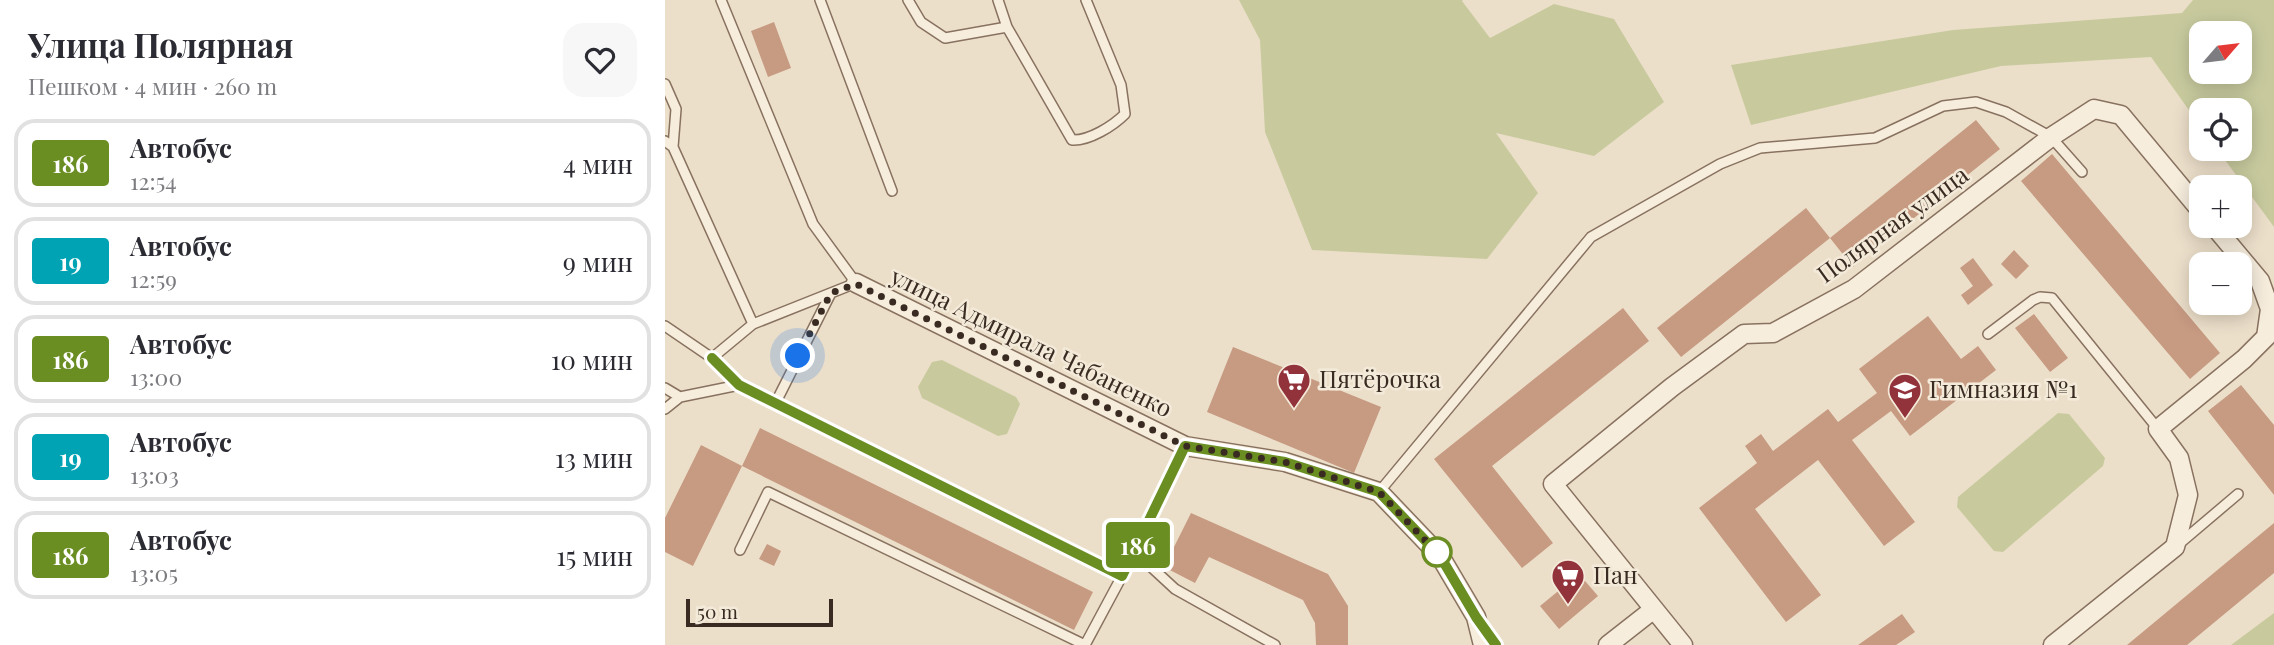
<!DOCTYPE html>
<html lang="ru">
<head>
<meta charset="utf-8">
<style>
	body { margin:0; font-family:"Playfair Display",serif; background:#f7f7f7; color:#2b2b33; height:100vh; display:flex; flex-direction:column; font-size:26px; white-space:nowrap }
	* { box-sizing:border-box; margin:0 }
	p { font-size:23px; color:#7c7c81 }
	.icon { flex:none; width:38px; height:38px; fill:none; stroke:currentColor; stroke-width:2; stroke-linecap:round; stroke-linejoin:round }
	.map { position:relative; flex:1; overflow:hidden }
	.panel { display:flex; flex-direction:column; background:#fff; width:665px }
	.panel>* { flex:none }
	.badge { padding:0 14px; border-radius:5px; font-size:24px; line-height:46px }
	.needle { width:46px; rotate:62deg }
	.controls { position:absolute; left:1524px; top:21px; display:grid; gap:14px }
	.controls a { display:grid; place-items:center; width:63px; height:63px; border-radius:14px; background:#fff; box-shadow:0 4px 18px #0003; font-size:35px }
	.scale { position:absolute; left:21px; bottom:18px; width:147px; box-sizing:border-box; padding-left:7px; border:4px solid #392b22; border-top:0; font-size:19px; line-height:24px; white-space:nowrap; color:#392b22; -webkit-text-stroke:5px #f4ead9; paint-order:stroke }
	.you { position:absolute; width:35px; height:35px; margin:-18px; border:5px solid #fff; border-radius:50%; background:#1a73e8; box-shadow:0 0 0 10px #1a73e833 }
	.map>.badge { position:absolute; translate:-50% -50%; box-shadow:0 0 0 4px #fff }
	.round { display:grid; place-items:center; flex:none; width:74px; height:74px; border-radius:21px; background:#f7f7f7 }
	.overview { display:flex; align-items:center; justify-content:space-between; height:119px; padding:0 28px }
	h1 { font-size:33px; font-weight:700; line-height:52px }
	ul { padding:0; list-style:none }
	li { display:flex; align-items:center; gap:21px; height:88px; margin:0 14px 10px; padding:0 14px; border:4px solid #e1e1e2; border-radius:21px }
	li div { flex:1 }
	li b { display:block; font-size:26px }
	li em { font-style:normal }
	li .badge { min-width:77px; font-weight:700; text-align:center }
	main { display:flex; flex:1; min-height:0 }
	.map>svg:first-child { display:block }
</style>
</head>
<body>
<main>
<section class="panel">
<div class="overview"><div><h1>Улица Полярная</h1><p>Пешком · 4 мин · 260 m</p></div><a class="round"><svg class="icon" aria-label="heart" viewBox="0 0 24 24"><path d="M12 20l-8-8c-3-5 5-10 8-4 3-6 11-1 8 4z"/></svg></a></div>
<ul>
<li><span class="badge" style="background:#6b8e23;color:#fff">186</span><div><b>Автобус</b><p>12:54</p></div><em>4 мин</em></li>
<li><span class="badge" style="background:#00a3b4;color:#fff">19</span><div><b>Автобус</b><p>12:59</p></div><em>9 мин</em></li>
<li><span class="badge" style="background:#6b8e23;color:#fff">186</span><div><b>Автобус</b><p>13:00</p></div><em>10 мин</em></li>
<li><span class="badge" style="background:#00a3b4;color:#fff">19</span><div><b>Автобус</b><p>13:03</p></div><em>13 мин</em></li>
<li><span class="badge" style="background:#6b8e23;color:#fff">186</span><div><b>Автобус</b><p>13:05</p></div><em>15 мин</em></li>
</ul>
</section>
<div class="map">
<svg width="1609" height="645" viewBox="0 0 1609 645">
	<rect width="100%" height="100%" fill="#ecdfca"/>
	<path fill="#c8ca9e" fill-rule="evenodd" d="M574,0H798L797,1L825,38L889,4L949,19L999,102L929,156L831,133L873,193L822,259L647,250L600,132L595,40Z
		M1528,0H1609V227L1552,149H1575V110H1536V127L1486,57L1336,66L1086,125L1066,65L1288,30L1517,13ZM1575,33V72H1536V33Z
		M277,360L351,397L355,404L342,434L333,436L257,398L253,387L267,362Z
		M1393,413L1404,414L1440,458L1438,466L1338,552L1329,551L1292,507L1293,497Z
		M1609,613V645H1566Z"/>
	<path fill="#c79a82" d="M109,22L126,68L103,77L86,31Z
		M1311,120L1335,149L1188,267L1165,238L1016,357L992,328L1141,208L1165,238Z
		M1387,154L1555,353L1525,379L1356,181Z
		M1349,250L1364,266L1351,279L1336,264Z
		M1308,258L1328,285L1303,305L1296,295L1308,286L1295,268Z
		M958,308L984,341L827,466L888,543L857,568L769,459Z
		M1369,314L1403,358L1385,372L1350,328Z
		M1263,316L1296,359L1313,346L1331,370L1245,436L1226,411L1187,440L1250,522L1219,546L1153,460L1090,509L1156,595L1121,622L1034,508L1092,463L1080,446L1096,434L1108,451L1163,409L1173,422L1212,393L1194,369Z
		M568,347L716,407L689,473L542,412Z
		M1576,385L1609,425V495L1543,411Z
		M95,428L428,592L409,630L77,466Z
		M36,445L77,466L28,566L0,552V518Z
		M526,513L663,574L683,606V645H651L650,623L638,600L544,557L530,583L499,567Z
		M1609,523V573L1522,645H1462Z
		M102,544L116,551L109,566L94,559Z
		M914,574L933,596L894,629L875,606Z
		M1237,614L1250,632L1231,645H1193Z"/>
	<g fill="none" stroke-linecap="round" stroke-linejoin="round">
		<defs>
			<path id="service" d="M155,0L227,191
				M243,0L256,22L280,38L342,27
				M333,0L342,27L407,140C424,141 448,126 460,114L456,85L421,0
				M0,84L11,109L8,147
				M0,141L8,147L88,324
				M0,326L47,358L88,324L191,283L148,224L56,0
				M1323,334L1368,300L1375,297L1387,298L1493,429
				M47,358L74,385L457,576L520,446
				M0,388L15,397
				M110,404L166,293
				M0,409L15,397L74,385
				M714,492L926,237L1055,164L1095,148L1210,138L1278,106L1311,102L1341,112L1386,137L1417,172
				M1514,544L1573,494
				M75,550L103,492L420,645L457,576
				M470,552L510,589L610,645"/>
			<path id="minor" d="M191,283L520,446L620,462L714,492L775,556L811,617L818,645
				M943,645L989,609
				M1018,645L888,484L1007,387L1079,334L1108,333L1189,289L1386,137L1429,109L1456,115L1536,211
				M1388,645L1510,547L1523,495L1514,458L1493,429L1579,359L1601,337L1605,309L1595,281L1549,226"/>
		</defs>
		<use href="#service" stroke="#88725f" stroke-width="12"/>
		<use href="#minor" stroke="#88725f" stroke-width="21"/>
		<use href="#service" stroke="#f7eddd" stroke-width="9"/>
		<use href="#minor" stroke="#f7eddd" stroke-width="18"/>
	</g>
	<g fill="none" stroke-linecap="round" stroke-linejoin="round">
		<defs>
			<path id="line" d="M47,358L74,385L92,394L457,576L520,446L620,462L714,492L775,556L811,617L831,645"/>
		</defs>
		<use href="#line" stroke="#fff" stroke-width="16"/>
		<use href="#line" stroke="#6b8e23" stroke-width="10"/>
		<path stroke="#392b22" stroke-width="7" stroke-dasharray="0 12.6" d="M133,356L166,293L191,284L520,446L620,462L714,492L775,556L772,552"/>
	</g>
	<defs>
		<symbol id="supermarket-pin" viewBox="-11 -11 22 30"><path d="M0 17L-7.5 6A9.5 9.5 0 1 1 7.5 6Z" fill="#92333b" stroke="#f4ead9"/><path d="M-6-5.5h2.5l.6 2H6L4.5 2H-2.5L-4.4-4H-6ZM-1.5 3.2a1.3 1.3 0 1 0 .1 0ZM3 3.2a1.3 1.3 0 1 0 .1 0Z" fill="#fff"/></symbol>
		<symbol id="school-pin" viewBox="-11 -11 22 30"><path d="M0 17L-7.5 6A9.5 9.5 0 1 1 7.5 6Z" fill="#92333b" stroke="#f4ead9"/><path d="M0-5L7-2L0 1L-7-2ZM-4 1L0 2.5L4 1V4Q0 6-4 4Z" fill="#fff"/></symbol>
	</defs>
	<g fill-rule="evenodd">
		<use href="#supermarket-pin" x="610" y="361" width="38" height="52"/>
		<use href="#school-pin" x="1221" y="371" width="38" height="52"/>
		<use href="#supermarket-pin" x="884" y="557" width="38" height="52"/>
	</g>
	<circle fill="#fff" stroke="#6b8e23" stroke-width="3.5" cx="772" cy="552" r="14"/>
	<g text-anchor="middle" stroke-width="5" stroke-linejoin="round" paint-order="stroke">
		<g font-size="24" fill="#392b22" stroke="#f4ead9">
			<text transform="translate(1228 225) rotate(-36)" y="8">Полярная улица</text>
			<text transform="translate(366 343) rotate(26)" y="8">улица Адмирала Чабаненко</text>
		</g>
		<g font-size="24" fill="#392b22" stroke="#f4ead9" text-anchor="start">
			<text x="654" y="388">Пятёрочка</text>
			<text x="1264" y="398">Гимназия №1</text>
			<text x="928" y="584">Пан</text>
		</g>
	</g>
</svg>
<div class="controls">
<a><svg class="needle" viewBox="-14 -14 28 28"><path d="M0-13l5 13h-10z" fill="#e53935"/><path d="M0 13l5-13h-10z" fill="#7c7c81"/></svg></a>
<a><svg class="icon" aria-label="locate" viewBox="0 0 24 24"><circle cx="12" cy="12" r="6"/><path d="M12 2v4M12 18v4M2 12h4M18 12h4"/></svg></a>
<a>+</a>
<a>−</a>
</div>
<div class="scale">50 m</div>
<div class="you" style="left:133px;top:356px"></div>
<b class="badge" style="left:473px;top:545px;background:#6b8e23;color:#fff">186</b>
</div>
</main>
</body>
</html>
